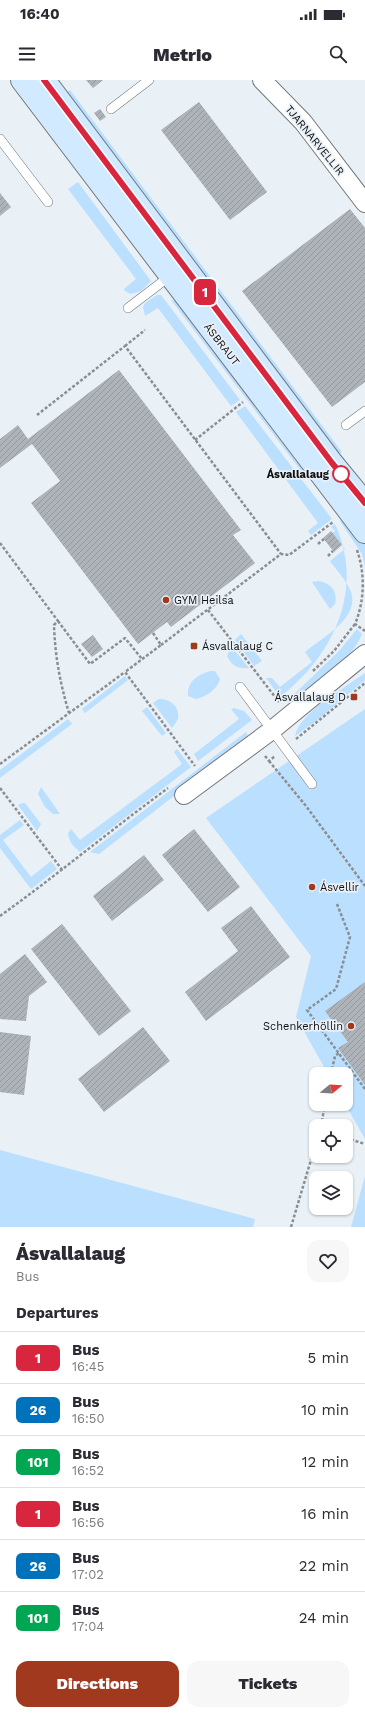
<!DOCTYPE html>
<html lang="en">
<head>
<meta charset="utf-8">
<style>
	body { margin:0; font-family:"Work Sans",sans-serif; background:#f7f7f7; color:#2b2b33; height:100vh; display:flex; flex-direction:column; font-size:15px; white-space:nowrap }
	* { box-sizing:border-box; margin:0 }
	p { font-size:13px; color:#7c7c81 }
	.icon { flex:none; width:22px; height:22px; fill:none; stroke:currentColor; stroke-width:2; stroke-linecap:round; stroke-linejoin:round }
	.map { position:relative; height:1147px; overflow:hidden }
	.side { display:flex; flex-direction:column; background:#fff; flex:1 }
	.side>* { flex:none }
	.badge { padding:0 8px; border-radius:6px; font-size:14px; line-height:26px }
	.needle { width:26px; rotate:72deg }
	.fabs { position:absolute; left:309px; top:987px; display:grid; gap:8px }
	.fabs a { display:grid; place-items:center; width:44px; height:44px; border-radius:8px; background:#fff; box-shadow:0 1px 3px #0004; font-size:20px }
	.map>.badge { position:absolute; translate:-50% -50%; box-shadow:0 0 0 2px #fff }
	h2 { padding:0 16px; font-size:15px; line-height:36px }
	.round { display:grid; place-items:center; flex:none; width:42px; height:42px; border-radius:12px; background:#f7f7f7 }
	.overview { display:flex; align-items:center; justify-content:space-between; height:68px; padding:0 16px }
	h1 { font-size:19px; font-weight:800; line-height:30px }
	.action { display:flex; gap:8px; margin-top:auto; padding:8px 16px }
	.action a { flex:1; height:46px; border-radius:12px; background:#a1391e; color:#fff; font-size:16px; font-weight:800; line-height:46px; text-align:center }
	.action a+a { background:#f7f7f7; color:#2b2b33 }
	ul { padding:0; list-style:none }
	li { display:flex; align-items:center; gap:12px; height:52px; padding:0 16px; border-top:1px solid #e1e1e2 }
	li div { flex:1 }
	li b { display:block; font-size:15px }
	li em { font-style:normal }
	li .badge { min-width:44px; font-weight:700; text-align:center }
	.status { display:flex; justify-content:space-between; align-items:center; height:28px; padding:0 20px; background:#fff; direction:ltr }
	.status svg { height:11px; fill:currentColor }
	header { display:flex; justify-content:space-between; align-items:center; height:52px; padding:0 16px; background:#fff; font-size:18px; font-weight:800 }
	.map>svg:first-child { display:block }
</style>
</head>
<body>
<div class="status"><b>16:40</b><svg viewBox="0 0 49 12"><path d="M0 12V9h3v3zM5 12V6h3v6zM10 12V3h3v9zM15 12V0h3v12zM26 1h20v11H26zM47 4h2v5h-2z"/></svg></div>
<header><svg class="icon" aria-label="menu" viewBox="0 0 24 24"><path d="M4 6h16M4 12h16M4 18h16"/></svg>Metrio<svg class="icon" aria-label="search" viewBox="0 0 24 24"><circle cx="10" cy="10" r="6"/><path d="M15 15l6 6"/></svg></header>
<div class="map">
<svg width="365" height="1147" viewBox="0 0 365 1147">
	<defs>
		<pattern id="building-hatch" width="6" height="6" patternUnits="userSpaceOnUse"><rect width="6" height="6" fill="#adb3b8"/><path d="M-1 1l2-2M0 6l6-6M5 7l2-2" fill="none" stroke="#94999d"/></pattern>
	</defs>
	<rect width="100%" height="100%" fill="#e9f0f6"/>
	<path fill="#badfff" d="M70,10L342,372L336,377L64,14Z
		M78,102L151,201L141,211L131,214L125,211L124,209L136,199L68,109Z
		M157,215H161L240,320L231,326L158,228L145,236L143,227L145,223Z
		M171,220L177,221L308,388L302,392Z
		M245,326L332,439L311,455L308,451L318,443L236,332Z
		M346,437L365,461V487L362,474L340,441Z
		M335,444C365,509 334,575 280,617L266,598H272L280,607L312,582L305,572C321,558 360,539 351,512C347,501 337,491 330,481L345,469L332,453L335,451L331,447Z
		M318,501C331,503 338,511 335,524L330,529L312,502Z
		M357,549L362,554C349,585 317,603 292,622L287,621L339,571Z
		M241,554L262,581L254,586L235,560Z
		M231,566L249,588C238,589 232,586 227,576Z
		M210,591H215L220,599C217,610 207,616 196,619L188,616C187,601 198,595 210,591Z
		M365,593V600L316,641L295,656C299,633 346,607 365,593Z
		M125,596L128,600L85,633L82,629Z
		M159,619C171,619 180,627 178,639L172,648L153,623Z
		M147,627L166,653L162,656L142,631Z
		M234,628L244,631L252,640L198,681L194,674L239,639L231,629Z
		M365,629V1059L345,1024L346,994H328L296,937L311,876L206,738Z
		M68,639L72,644L0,698V690Z
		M246,652L249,658L99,774L90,772Z
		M177,669L191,687L80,772C73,766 69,762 68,753L71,749L80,760L182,684L174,672Z
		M41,707L60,734H53L45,727L38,714Z
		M23,723H25L41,744L37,751L18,725Z
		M20,740L24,745L3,760L31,797L51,781L57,789L31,809L0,768V755Z
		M0,1070L255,1139L253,1147H0Z
		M365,1096V1147H351Z"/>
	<path fill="url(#building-hatch)" d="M86,0H103L93,8Z
		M199,22L267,112L230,140L161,50Z
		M100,29L106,37L100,41L94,33Z
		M0,113L11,127L0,136Z
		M350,129L365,148V302L332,327L242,211Z
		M119,290L241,450L233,455L255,483L171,547L167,542L138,564L31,423L60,401L32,364L0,388V359L18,345L28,359Z
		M331,451L342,465L334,472L323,458Z
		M93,555L103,569L92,577L81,564Z
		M194,749L240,807L208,832L162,775Z
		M144,775L164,800L112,841L93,816Z
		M251,826L290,877L206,941L185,912L238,871L221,848Z
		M62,844L131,931L99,956L31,869Z
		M25,874L47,902L29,916L26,941L0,939V894Z
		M365,902V1005L338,968L348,962L325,931Z
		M143,947L170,981L104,1032L78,999Z
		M0,952L31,956L24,1015L0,1012Z"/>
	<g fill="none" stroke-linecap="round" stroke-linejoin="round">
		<defs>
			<path id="lane" d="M111,29L149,0
				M0,59L48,122
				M128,228L170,196
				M346,345L365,331
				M240,607L312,704"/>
			<path id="street" d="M262,0L303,42L365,123
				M184,715L272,650L365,574"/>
			<path id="secondary" d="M22,0L365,452
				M44,0L332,383L365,423"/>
		</defs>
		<use href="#lane" stroke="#73787d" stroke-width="10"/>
		<use href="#street" stroke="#73787d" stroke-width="20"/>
		<use href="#secondary" stroke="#73787d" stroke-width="24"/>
		<path stroke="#898e92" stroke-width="2.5" stroke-dasharray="3 2" stroke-linecap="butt" d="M125,266L145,250
			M37,335L125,266L281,474
			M195,360L243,322
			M0,463L58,541L54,545C55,576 60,603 69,633
			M318,464L324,459
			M357,470C365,493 365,520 355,544L365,551
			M328,476L333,471
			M208,530L279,622
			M58,541L90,584L125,558L142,579
			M153,553L161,565L125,592L195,686
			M161,565L281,474L289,475L333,442
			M313,591L334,571L355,544
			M296,659L365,603
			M265,676L269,681L275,676
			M269,681L306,726L365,806
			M0,684L125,592
			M0,708L63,791
			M337,824L350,857L336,909L307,930L365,1009
			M0,836C57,795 111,750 168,708
			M331,994L335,976L339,973
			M321,1046L325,1024
			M346,1058L365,1064
			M291,1147L316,1063"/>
		<use href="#lane" stroke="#fff" stroke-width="9"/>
		<use href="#street" stroke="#fff" stroke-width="18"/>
		<use href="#secondary" stroke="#d1eaff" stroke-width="22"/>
	</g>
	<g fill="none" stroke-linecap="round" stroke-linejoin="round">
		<defs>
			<path id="line" d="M44,0L332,383L365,423"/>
		</defs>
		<use href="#line" stroke="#fff" stroke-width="9"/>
		<use href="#line" stroke="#d7263d" stroke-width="6"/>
	</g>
	<circle fill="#fff" stroke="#d7263d" stroke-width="2" cx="341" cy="394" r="8"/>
	<g fill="#a1391e" stroke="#e9f0f6" stroke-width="1.5">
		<circle cx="166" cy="520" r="4"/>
		<rect x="190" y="562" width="8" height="8" rx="2"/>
		<rect x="350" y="613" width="8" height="8" rx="2"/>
		<circle cx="312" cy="807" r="4"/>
		<circle cx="351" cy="946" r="4"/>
	</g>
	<g text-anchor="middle" stroke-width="3.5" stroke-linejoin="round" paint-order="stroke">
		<g font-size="11" fill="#0e1012" stroke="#e9f0f6">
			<text transform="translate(315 60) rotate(51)" y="4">TJARNARVELLIR</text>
			<text transform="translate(222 264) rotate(52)" y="4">ÁSBRAUT</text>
		</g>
		<g font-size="11" font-weight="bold" fill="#0e1012" stroke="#e9f0f6" text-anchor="end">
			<text x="329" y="398">Ásvallalaug</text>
		</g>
		<g font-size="11" fill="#0e1012" stroke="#e9f0f6" text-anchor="start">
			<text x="174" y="524">GYM Heilsa</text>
			<text x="202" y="570">Ásvallalaug C</text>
			<text x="346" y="621" text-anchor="end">Ásvallalaug D</text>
			<text x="320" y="811">Ásvellir</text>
			<text x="343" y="950" text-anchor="end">Schenkerhöllin</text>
		</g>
	</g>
</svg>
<div class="fabs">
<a><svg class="needle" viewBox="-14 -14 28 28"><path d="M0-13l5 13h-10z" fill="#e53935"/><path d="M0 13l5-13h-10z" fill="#7c7c81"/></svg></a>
<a><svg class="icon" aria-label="locate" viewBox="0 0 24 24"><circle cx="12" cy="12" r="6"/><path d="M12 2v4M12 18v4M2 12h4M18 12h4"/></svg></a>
<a><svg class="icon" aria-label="layers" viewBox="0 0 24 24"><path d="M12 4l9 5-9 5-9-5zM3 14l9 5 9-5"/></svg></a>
</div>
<b class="badge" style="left:205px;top:212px;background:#d7263d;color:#fff">1</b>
</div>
<section class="side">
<div class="overview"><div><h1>Ásvallalaug</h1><p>Bus</p></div><a class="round"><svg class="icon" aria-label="heart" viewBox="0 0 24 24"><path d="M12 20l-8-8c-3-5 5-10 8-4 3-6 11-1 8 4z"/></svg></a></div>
<h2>Departures</h2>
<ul>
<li><span class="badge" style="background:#d7263d;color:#fff">1</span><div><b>Bus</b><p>16:45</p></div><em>5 min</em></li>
<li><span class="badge" style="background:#0072bc;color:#fff">26</span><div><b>Bus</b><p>16:50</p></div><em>10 min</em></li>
<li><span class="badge" style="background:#00a651;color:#fff">101</span><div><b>Bus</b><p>16:52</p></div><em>12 min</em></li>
<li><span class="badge" style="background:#d7263d;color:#fff">1</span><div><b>Bus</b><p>16:56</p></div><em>16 min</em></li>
<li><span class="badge" style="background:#0072bc;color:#fff">26</span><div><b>Bus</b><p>17:02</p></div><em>22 min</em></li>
<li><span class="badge" style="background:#00a651;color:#fff">101</span><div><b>Bus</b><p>17:04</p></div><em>24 min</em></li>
</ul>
<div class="action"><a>Directions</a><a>Tickets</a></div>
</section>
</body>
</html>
